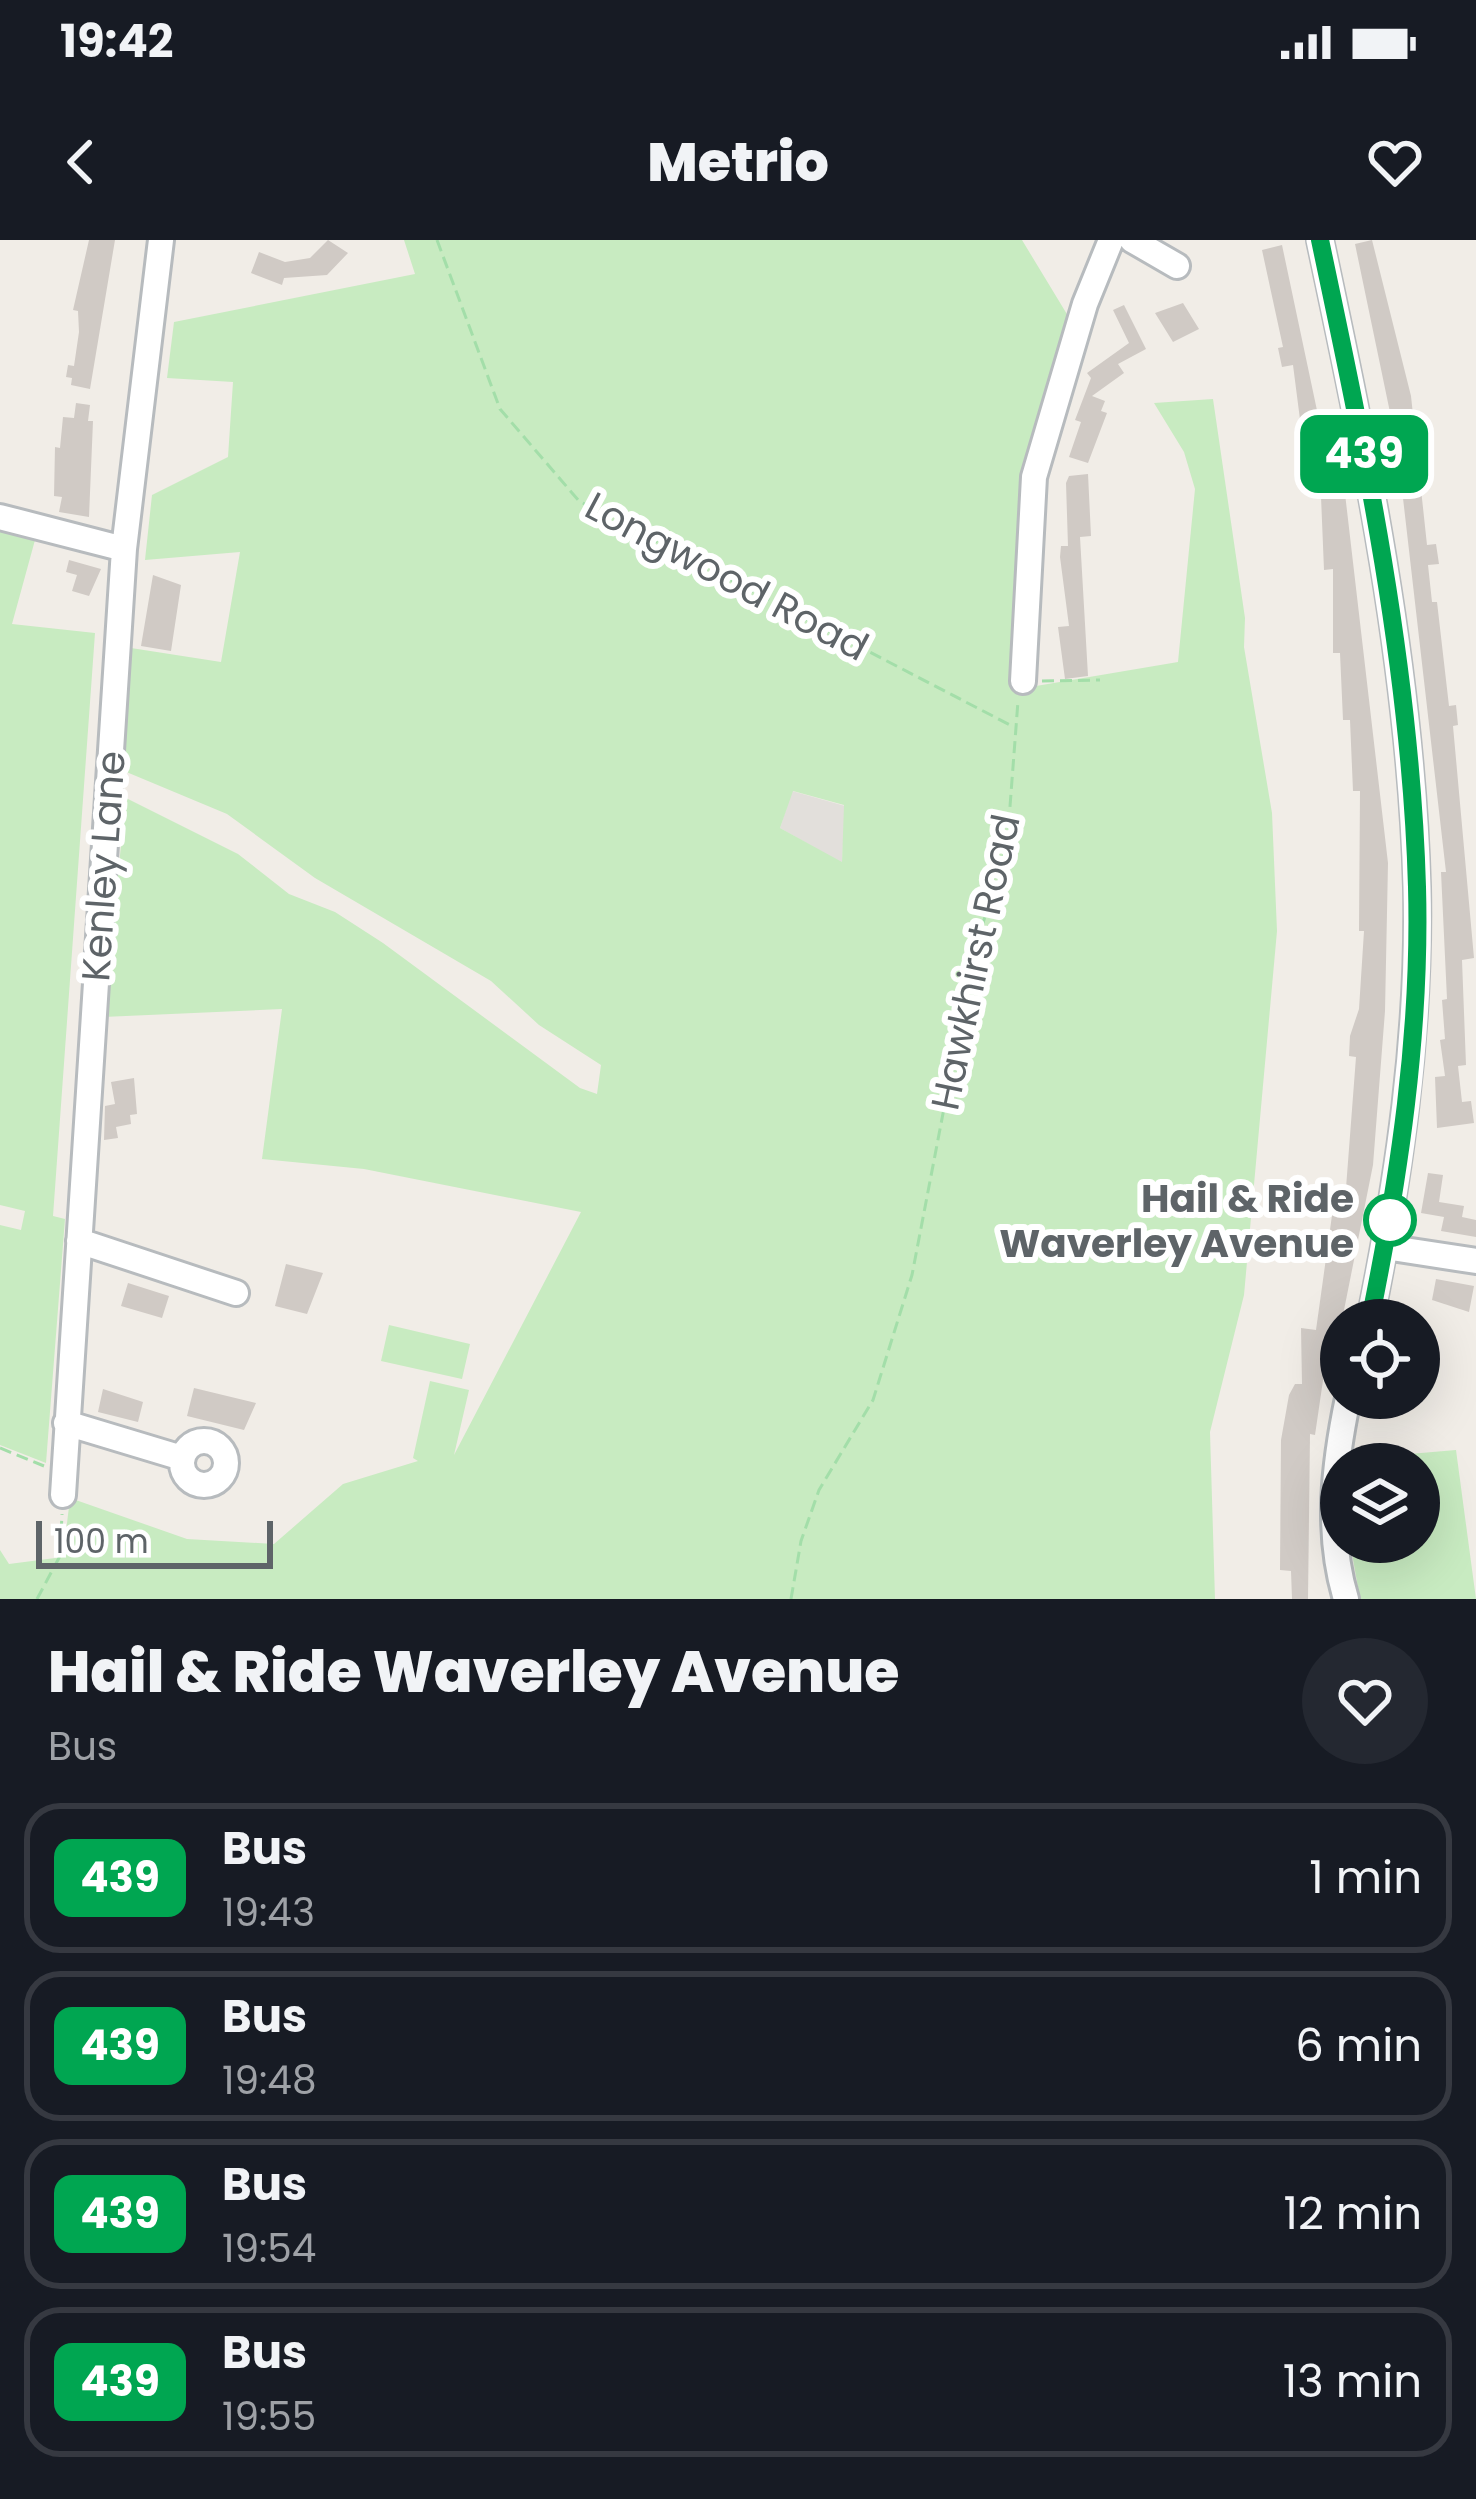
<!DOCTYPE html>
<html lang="en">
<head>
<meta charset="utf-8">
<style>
	body { margin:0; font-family:Poppins,sans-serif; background:#242831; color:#f1f3f6; height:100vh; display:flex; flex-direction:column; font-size:45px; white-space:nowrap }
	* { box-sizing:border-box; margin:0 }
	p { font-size:39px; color:#9ea1a6 }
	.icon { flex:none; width:66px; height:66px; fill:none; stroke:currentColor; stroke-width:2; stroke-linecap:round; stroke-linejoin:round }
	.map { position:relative; height:1359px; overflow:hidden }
	.sheet { display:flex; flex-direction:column; background:#171b24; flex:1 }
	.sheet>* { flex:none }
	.badge { padding:0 24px; border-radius:18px; font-size:42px; line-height:78px }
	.fabs { position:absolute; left:1320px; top:1059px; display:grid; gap:24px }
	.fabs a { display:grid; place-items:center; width:120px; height:120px; border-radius:50%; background:#171b24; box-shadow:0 12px 48px #0002; font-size:60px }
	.scale { position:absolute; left:36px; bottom:30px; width:237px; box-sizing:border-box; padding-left:12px; border:6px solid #5e6468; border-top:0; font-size:33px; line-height:42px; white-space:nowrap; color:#5e6468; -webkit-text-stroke:9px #fff; paint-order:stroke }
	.map>.badge { position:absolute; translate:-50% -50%; box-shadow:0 0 0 6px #fff }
	.round { display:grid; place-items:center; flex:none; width:126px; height:126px; border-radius:63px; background:#242831 }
	.headline { display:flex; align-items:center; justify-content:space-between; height:204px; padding:0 48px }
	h1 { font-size:57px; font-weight:800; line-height:90px }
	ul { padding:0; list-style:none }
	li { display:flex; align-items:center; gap:36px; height:150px; margin:0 24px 18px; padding:0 24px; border:6px solid #363941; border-radius:36px }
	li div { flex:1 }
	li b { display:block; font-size:45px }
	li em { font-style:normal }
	li .badge { min-width:132px; font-weight:700; text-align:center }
	.status { display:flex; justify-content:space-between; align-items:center; height:84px; padding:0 60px; background:#171b24; direction:ltr }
	.status svg { height:33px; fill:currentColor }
	header { display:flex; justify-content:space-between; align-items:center; height:156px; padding:0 48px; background:#171b24; font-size:54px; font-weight:800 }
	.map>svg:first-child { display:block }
</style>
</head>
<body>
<div class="status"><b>19:42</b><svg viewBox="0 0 49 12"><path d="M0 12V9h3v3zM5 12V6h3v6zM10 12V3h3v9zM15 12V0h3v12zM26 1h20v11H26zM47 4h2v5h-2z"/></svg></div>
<header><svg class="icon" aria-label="back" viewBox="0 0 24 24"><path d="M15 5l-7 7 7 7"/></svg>Metrio<svg class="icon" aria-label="heart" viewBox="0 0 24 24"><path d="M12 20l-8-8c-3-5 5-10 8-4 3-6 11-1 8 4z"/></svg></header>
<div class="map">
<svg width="1476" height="1359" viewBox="0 0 1476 1359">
	<rect width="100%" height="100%" fill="#f1ede7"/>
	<path fill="#e2dfdb" d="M792,551L845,566L842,623L780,588Z"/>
	<path fill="#c8ebc1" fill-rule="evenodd" d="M404,0H1022L1082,99L1045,240L1036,446L1178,422L1195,249L1184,212L1154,163L1213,159L1245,378L1244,407L1272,573L1277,691L1244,1055L1210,1192L1215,1359H0V1310L9,1324L63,1317L70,1258L187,1299L274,1304L343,1244L418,1221L413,1218L430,1141L469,1150L454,1215L581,972L364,929L262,919L282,769L103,777L126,558L238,614L289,654L335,672L383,703L580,848L597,854L601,825L539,785L491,741L315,638L227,574L124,531L131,408L221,422L240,312L145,320L152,255L228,217L233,142L167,138L174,82L415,34ZM793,551L844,565L842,622L780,588Z
		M0,291L35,300L12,384L95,393L53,976L65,979L46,1223L0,1205V985L21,990L25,971L0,965Z
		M389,1085L470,1104L462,1139L381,1121Z
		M1456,1210L1476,1359H1360L1350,1302H1419V1224H1350L1351,1219Z"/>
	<path fill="#d0cac5" d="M89,0H115L90,149L71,145L72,138L66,137L68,125L74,126L79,92L78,71L73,70Z
		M328,0L348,13L327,35L284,38L282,45L251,33L259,12L285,22L310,18Z
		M1372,0L1411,156L1427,305L1436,304L1439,324L1428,325L1432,362H1437L1449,466L1456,465L1458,485L1453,486L1474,718L1462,720L1466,825L1458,826L1462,862L1471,861L1474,883L1437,888L1435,837L1445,836L1440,800L1445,799L1442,760L1447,759L1441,632H1446L1397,206L1355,4Z
		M1282,5L1333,246L1344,245L1388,623L1385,771L1373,925L1342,1080L1335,1083L1332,1113H1327L1315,1195L1310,1194L1308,1359H1292L1291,1331L1280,1330L1281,1200L1289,1155L1295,1144H1302L1301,1088L1316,1090L1334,961H1345L1356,817L1349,816L1350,796L1359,769L1364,691H1359L1360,551H1353L1350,480H1343L1340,413H1333V329L1324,330L1320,232L1307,234L1293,125L1282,127L1278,108L1283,107L1262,10Z
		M1183,63L1199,89L1173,102L1155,73Z
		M1124,65L1146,109L1118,124L1124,133L1092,156L1105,161L1101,171L1107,173L1088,223L1069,217L1081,182L1075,180L1091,138L1087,133L1129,103L1113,70Z
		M76,163L90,165L88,181H93L89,277L59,272L62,257L54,256L55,207L60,208L63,177L74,178Z
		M1088,234L1091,296L1080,297L1088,436L1065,439L1058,387L1069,386L1060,317L1061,306H1068L1066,243L1069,236Z
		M69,320L101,329L89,356L72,351L77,335L66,332Z
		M153,335L181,345L171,411L141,406Z
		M134,838L137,874L130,875L131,884L116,887L118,898L104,900L105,866L115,864L111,842Z
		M1428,933L1443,935L1439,962L1464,966L1462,977L1476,980V997L1441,991L1444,977L1421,973Z
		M286,1024L323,1033L307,1074L275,1066Z
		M1436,1039L1474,1046L1469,1072L1432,1060Z
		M128,1043L169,1056L162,1078L121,1066Z
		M194,1148L256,1163L244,1190L187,1176Z
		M103,1149L143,1162L138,1182L98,1172Z"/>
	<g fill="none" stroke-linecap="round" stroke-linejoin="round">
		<defs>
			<path id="minor" d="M1132,0L1177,26
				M1320,0C1365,211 1411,430 1417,647C1420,793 1399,938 1370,1080
				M0,277L124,309
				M1023,441L1034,237L1085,64L1111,0
				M79,1001L236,1053
				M1385,1007L1476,1021
				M66,1183L182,1218
				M182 1223a22 22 0 1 1 44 0a22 22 0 1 1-44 0Z
				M63,1255L124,309L161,0
				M1346,1359C1326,1293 1334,1225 1348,1158"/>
		</defs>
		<use href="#minor" stroke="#b7bbbe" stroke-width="30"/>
		<path stroke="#a3dea9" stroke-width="3" stroke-dasharray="12 6" stroke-linecap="butt" d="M437,0L500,169L579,261L1012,486
			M1042,441L1100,440
			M0,1208L44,1226
			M37,1359L60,1316L62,1274
			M791,1359L801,1301L819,1250L873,1160L912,1035L974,712L1007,606L1018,461"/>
		<use href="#minor" stroke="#fff" stroke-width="24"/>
	</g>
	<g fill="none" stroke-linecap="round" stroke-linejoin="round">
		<defs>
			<path id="line" d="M1320,0C1365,212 1411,430 1417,647C1421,793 1399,938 1370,1080"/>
		</defs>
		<use href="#line" stroke="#fff" stroke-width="27"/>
		<use href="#line" stroke="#00a651" stroke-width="18"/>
	</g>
	<circle fill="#fff" stroke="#00a651" stroke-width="6" cx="1390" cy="980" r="24"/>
	<g text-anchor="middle" stroke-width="12" stroke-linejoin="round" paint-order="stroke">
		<g font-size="39" fill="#5e6468" stroke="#fff">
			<text transform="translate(727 336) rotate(28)" y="14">Longwood Road</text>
			<text transform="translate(103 626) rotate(-86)" y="14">Kenley Lane</text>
			<text transform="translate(975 722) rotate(-78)" y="14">Hawkhirst Road</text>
		</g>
		<g font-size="39" font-weight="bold" fill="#5e6468" stroke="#fff" text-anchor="end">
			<text x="1354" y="972">Hail &amp; Ride<tspan x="1354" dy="45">Waverley Avenue</tspan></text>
		</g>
	</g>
</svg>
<div class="fabs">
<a><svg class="icon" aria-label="locate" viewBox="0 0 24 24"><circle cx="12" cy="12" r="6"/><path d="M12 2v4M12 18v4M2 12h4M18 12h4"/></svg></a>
<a><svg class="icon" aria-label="layers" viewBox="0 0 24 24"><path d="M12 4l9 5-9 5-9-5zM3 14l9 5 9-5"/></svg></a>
</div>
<div class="scale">100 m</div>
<b class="badge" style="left:1364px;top:214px;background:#00a651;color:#fff">439</b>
</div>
<section class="sheet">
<div class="headline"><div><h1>Hail &amp; Ride Waverley Avenue</h1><p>Bus</p></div><a class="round"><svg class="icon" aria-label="heart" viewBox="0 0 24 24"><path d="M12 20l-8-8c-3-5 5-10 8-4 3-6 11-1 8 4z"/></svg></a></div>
<ul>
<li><span class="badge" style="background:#00a651;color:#fff">439</span><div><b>Bus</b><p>19:43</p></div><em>1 min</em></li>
<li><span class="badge" style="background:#00a651;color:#fff">439</span><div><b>Bus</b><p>19:48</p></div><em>6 min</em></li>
<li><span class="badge" style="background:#00a651;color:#fff">439</span><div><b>Bus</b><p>19:54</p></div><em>12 min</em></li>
<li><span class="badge" style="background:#00a651;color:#fff">439</span><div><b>Bus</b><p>19:55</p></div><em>13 min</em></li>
</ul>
</section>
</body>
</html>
